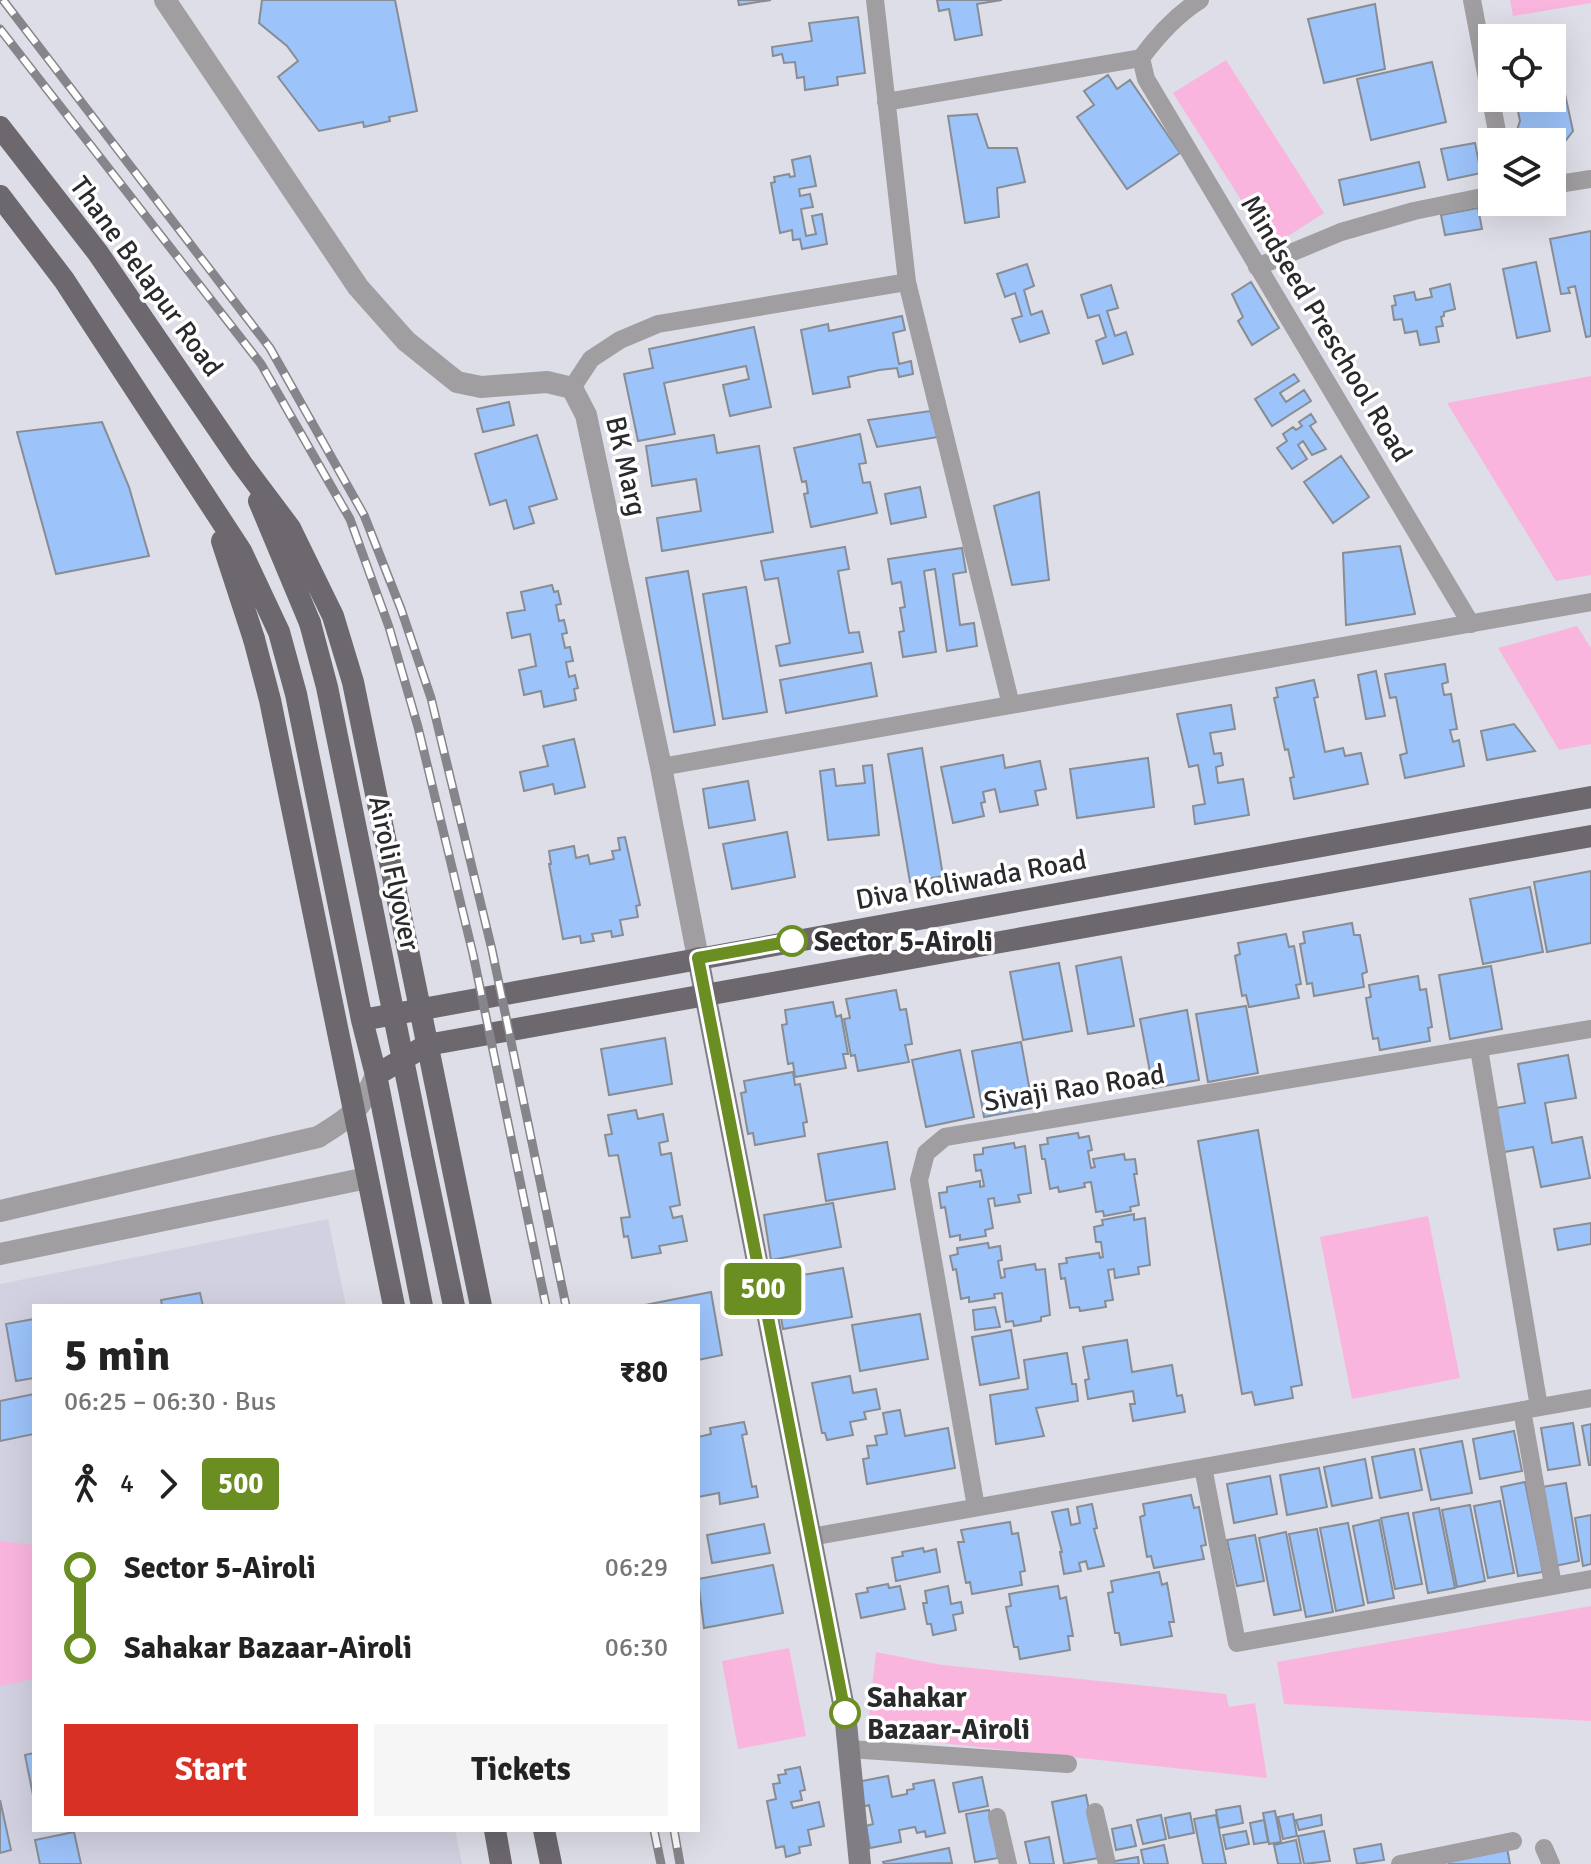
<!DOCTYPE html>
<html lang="en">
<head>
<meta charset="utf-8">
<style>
	body { margin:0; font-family:Signika,sans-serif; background:#f6f6f6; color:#222; height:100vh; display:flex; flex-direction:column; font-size:30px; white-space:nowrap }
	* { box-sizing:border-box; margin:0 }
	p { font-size:26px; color:#767676 }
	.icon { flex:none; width:44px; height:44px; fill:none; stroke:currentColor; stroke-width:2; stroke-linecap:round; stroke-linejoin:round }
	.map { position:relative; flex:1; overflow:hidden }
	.sheet { position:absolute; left:32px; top:1304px; width:668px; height:528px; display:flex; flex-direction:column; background:#fff; border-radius:0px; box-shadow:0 8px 32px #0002 }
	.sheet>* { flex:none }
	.badge { padding:0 16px; border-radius:6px; font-size:28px; line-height:52px }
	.fabs { position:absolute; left:1478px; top:24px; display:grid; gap:16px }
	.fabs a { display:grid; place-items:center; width:88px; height:88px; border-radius:0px; background:#fff; box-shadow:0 8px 32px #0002; font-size:40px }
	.map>.badge { position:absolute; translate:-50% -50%; box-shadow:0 0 0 4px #fff }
	.legs { display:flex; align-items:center; gap:12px; height:88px; padding:0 32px; font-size:26px }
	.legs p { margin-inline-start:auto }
	.summary { display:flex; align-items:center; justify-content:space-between; height:136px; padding:0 32px }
	h1 { font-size:44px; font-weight:700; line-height:60px }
	.cta { display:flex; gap:16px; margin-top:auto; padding:16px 32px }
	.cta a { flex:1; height:92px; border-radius:0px; background:#d93025; color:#fff; font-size:32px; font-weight:700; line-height:92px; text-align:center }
	.cta a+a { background:#f6f6f6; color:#222 }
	ul { padding:0 32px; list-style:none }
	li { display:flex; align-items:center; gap:28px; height:80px; font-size:30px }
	li i { display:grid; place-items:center; width:12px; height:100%; margin:0 10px; background:currentColor }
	li i::after { content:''; width:20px; height:20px; margin:-10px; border:6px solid; border-radius:50%; background:#fff }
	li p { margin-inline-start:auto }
	li:first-child i { background:linear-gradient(#0000 50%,currentColor 0) }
	li:last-child i { background:linear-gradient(currentColor 50%,#0000 0) }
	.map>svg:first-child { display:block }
</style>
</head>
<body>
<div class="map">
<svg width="1591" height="1864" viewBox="0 0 1591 1864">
	<rect width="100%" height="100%" fill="#dddee7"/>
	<path fill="#d1d1e1" d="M328,1219L346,1306H34V1830H455L462,1864H0V1284Z"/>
	<path fill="#fab5df" d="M1510,0H1591V3L1513,16Z
		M1226,60L1324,213L1271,247L1173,93Z
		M1591,376V575L1556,581L1447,403Z
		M1577,626L1591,648V744L1559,750L1498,648Z
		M1428,1216L1460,1378L1352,1399L1320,1237Z
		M0,1541L34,1545V1679L0,1686Z
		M1591,1606V1721L1284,1704L1277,1662Z
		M789,1648L806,1736L738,1749L722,1661Z
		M876,1652L942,1665L1226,1694L1229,1707L1255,1703L1267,1778L867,1735Z"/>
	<path fill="#9cc3fa" stroke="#888d94" stroke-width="2" d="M262,0H395L417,111L389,117L390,121L364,127L363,122L319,131L278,77L298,61L287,46L259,23Z
		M738,0H771L739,5Z
		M937,0H1002L977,4L982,35L955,40L949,9L939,11Z
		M1375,4L1385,69L1324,83L1308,19Z
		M858,17L865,73L837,77L838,85L805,90L804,77L797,78L795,62L784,63L782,54L773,56L772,47L812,41L809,23Z
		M1432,62L1446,122L1371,140L1357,79Z
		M1554,73L1562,80L1573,131L1563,144L1552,135L1544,137L1541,142H1513L1520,121L1517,106L1506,98H1552V75Z
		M1108,75L1117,89L1130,80L1180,153L1127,189L1077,117L1094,105L1084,91Z
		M977,114L988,148H1017L1025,182L997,188L999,217L965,223L948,116Z
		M1475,143L1481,173L1448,180L1441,149Z
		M810,156L816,186L799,189L800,196L810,194L813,207L801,209L806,236L816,234L812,216L822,214L827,244L802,249L800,239L793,240L792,230L780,233L771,183L775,182L774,177L789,174L790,177L795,176L792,160Z
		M1419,162L1425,187L1344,205L1339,180Z
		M1478,208L1482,229L1445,235L1441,215Z
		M1591,231V336L1586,337L1575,286L1568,288L1570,293L1561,294L1550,239Z
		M1536,262L1550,331L1517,338L1503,269Z
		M1027,264L1034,286L1024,290L1031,315L1042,311L1049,333L1020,342L1012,319L1022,316L1015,293L1005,297L997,274Z
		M1251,282L1279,328L1252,345L1238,321L1243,317L1232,294Z
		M1450,284L1455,309L1444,312V316L1441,317L1443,326L1436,327L1439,342L1420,345L1417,331L1405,333L1402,319L1394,320L1392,306L1396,305L1394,296L1414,292L1416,300L1432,297L1430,289Z
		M1111,285L1118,308L1107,311L1115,336L1126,332L1133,354L1103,364L1096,341L1106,337L1099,315L1088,318L1081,295Z
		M902,316L905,330L893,333L899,364L911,361L913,374L899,377L897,368L879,370L848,377L850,387L813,394L801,330L828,324L829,331Z
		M754,327L771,407L730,416L723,385L749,379L746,366L664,383L675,434L638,441L624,374L653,368L649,349Z
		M1294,374L1299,381L1280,393L1286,402L1304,390L1311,401L1272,426L1255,399Z
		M509,402L514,425L483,432L477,409Z
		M930,411L938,437L877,447L868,420Z
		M1311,414L1316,422L1310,426L1326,449L1312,455L1303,441L1298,445L1307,459L1292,469L1277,448L1287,441L1283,434L1293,427L1296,430L1302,426L1299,422Z
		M102,422L129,487L149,556L56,574L17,432Z
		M860,434L866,463L859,464L863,483L870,482L877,513L811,527L804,494L808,493L806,481L802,482L794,448Z
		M537,435L557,499L529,507L534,523L514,529L506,500L490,505L475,454Z
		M714,435L717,453L759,446L773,532L662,551L657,518L701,511L696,479L652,486L646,446Z
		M1341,456L1369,497L1333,523L1304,482Z
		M920,487L926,517L891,524L885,494Z
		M1039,492L1049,580L1012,585L994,506Z
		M1400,546L1415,614L1346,625L1343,553Z
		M845,547L849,569L838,571L849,633L859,632L863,652L780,666L776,646L790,643L778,578L765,580L761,561Z
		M962,548L966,572L953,574L960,625L974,623L977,646L947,651L935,569L924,571L936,652L903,657L899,632L904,631L900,608L905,607L901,582L892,584L888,559Z
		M688,571L715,725L674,732L646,578Z
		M552,585L554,592L558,591L561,604L556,605L559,621L564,620L567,633L562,634L565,648L570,647L573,661L566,662L569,677L575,675L578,688L574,689L576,700L544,707L541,691L524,695L519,670L536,666L530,634L512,638L507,613L525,610L521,592Z
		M746,587L767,712L723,719L703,594Z
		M871,663L877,696L786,713L780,680Z
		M1445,664L1448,682L1442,684L1444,695L1451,694L1457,729L1450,730L1453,742L1459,740L1464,766L1405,778L1400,755L1407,753L1396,697L1390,698L1385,674Z
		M1376,671L1385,716L1366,719L1358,675Z
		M1314,680L1318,697L1314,698L1325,752L1343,748L1345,756L1361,753L1368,784L1294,799L1290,778L1294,777L1288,749L1285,750L1274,698L1278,697L1276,688Z
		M1231,705L1235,729L1210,733L1214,754L1221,753L1223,765L1216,767L1218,783L1243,779L1249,815L1195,824L1193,806L1205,804L1198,765L1189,767L1177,714Z
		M1514,724L1535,751L1487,760L1481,731Z
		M574,739L585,787L555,794L553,784L524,791L520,772L548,766L543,746Z
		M922,748L943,876L910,882L888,754Z
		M1003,755L1005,768L1040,761L1046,789L1035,791L1038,805L1000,812L995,789L983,792L985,802L981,803L984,816L953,823L941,767Z
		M1148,758L1154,807L1077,818L1070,769Z
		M872,765L879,835L828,840L820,771L834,769L836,786L865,783L863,766Z
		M748,781L755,820L709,828L703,789Z
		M787,832L795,877L732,889L723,844Z
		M625,837L640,905L636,906L638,917L620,920L623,935L612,937L611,931L592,934L594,941L581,943L580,936L563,939L549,864H551L549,851L574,846L576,858L588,855L590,864L614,859L612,851L620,850L618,838Z
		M1591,871V943L1547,952L1534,882Z
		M1530,887L1543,952L1483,964L1470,899Z
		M1352,923L1354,935H1360L1367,972L1362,974L1364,987L1314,996L1312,983L1307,984L1300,944L1305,943L1303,932Z
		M1286,934L1289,947L1294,946L1301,984L1296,985L1299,998L1249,1007L1246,995L1242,996L1235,956L1240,954L1238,943Z
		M1121,957L1134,1026L1088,1034L1076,966Z
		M1059,963L1072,1031L1023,1040L1010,972Z
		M1491,966L1502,1029L1450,1039L1439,975Z
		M1418,976L1420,990L1426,989L1432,1027L1428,1028L1430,1041L1380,1050L1378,1038L1373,1039L1366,998L1371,997L1369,985Z
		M896,990L900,1010L906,1009L912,1044L905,1045L909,1062L858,1071L855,1055L851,1056L844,1019L850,1018L846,999Z
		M833,1002L836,1017L841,1015L848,1054H843L846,1068L795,1077L793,1063L788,1064L782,1025L787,1024L785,1010Z
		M1246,1006L1258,1073L1208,1082L1196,1014Z
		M1187,1010L1199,1080L1153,1088L1140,1019Z
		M665,1038L672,1084L609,1095L601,1049Z
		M1021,1042L1033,1108L984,1117L972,1051Z
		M960,1050L974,1117L926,1127L912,1060Z
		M1568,1055L1576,1098L1545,1103L1552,1143L1582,1137L1590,1178L1541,1187L1533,1147L1504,1152L1496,1108L1525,1103L1518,1064Z
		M793,1072L795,1085L800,1084L807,1122L803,1123L805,1136L755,1145L753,1133L748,1134L741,1093L746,1092L744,1081Z
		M636,1110L638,1119L663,1114L668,1141L659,1143L661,1155L671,1153L680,1205L670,1207L673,1218L682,1216L687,1241L659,1246L661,1253L632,1258L628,1236L624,1237L621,1218L630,1217L618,1155L609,1156L605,1135L612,1134L608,1115Z
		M1258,1130L1302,1385L1291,1387L1293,1398L1255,1405L1252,1392L1242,1394L1198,1141Z
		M1078,1133L1079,1138L1089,1136L1092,1150L1088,1151L1091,1168L1095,1167L1093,1159L1124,1154L1125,1160L1135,1159L1137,1174H1134L1139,1205L1130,1207L1131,1211L1104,1216L1103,1211L1096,1212L1091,1182L1084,1183L1085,1187L1059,1192L1058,1187L1050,1189L1045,1159H1042L1040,1145L1048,1144L1047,1138Z
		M887,1142L895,1189L826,1201L818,1154Z
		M1014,1143L1015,1148L1025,1146L1031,1193L1018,1195L1020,1202L995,1206L994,1198L988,1199L993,1228L985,1230L986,1236L960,1240V1235L950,1237L945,1207L941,1208L939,1193L947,1192V1187L980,1181V1187L984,1186L981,1170L976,1171L974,1155L983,1154V1148Z
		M833,1203L841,1247L771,1260L764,1215Z
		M1134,1214V1220L1145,1218L1150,1265L1138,1267L1139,1274L1115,1278L1114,1269L1108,1270L1113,1300L1105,1301L1106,1307L1080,1311L1079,1307L1070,1308L1065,1278L1061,1279L1059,1264L1067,1263L1066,1258L1099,1253L1100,1258L1103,1257L1101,1242H1096L1094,1227L1103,1225L1102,1220Z
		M1591,1223V1244L1558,1250L1554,1229Z
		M988,1243L989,1248L1000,1246L1002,1260L998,1261L1001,1278L1005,1277L1004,1269L1035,1264L1036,1270L1045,1269L1050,1315L1041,1317V1321L1014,1326L1013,1321L1006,1322L1002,1293L994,1294L995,1298L969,1302V1297L961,1299L956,1269L953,1270L950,1256L958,1254L957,1248Z
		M843,1268L852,1317L783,1329L774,1280Z
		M711,1292L722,1355L698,1360V1306H640Z
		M200,1293L203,1306H162L161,1300Z
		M995,1307L1000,1327L975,1330L973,1310Z
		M920,1314L928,1359L860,1371L852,1325Z
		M34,1319V1378L16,1381L6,1324Z
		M1011,1330L1019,1378L980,1385L972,1337Z
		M1127,1340L1132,1372L1172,1365L1177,1396L1182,1395L1185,1412L1133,1421L1130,1404H1135L1133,1391L1088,1399L1085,1380L1089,1379L1083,1347Z
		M1067,1353L1072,1384H1076L1078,1401L1036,1408L1044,1436L996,1444L990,1395L1028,1389L1024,1360Z
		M850,1376L853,1393L876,1389L880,1409L864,1412L866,1419L850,1422L853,1435L827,1440L825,1433H822L812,1383Z
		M34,1394V1434L0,1441V1401Z
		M900,1410L905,1436L948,1428L955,1468L867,1484L863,1459L869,1458L867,1446L877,1445L875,1436L887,1434L883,1413Z
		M744,1422L747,1434L742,1435L752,1487L756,1486L758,1497L720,1504L719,1493L698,1497V1437L711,1434L710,1428Z
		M1573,1423L1580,1465L1548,1470L1541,1428Z
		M1591,1424V1465H1589L1582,1426Z
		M1514,1431L1522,1471L1480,1479L1473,1439Z
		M1462,1441L1472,1493L1431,1500L1420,1449Z
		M1414,1449L1422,1490L1380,1498L1372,1457Z
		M1365,1459L1372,1498L1332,1506L1324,1467Z
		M1319,1468L1327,1507L1287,1515L1280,1475Z
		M1270,1476L1277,1514L1234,1523L1227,1484Z
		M1525,1482L1543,1572L1518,1576L1501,1487Z
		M1566,1483L1579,1561L1555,1566L1542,1487Z
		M1191,1495L1194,1508L1199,1507L1206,1545L1201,1546L1204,1559L1154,1568L1151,1556L1147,1557L1140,1517L1145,1515L1143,1504Z
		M1500,1501L1514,1573L1488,1578L1474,1506Z
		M1092,1504L1097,1528L1094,1529L1104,1566L1088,1569L1086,1561L1079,1563L1081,1571L1064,1574L1060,1552H1062L1052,1512L1068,1509L1071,1525L1080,1523L1077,1507Z
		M1470,1505L1485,1581L1457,1587L1442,1510Z
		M1439,1508L1455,1588L1428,1593L1413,1513Z
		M1408,1513L1422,1584L1395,1589L1381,1518Z
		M1591,1515V1564L1583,1566L1575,1518Z
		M1379,1520L1394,1598L1368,1603L1353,1526Z
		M1010,1522L1012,1534L1018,1533L1025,1571L1020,1572L1022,1585L972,1594L970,1582L966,1583L958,1542H964L961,1530Z
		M1348,1523L1364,1605L1336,1611L1320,1528Z
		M764,1524L770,1553L712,1563L707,1535Z
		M1317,1529L1333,1612L1306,1617L1289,1534Z
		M1286,1532L1301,1610L1274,1615L1259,1538Z
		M1255,1535L1264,1581L1237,1586L1227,1540Z
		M923,1548L924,1552L936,1549L940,1572L896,1581L892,1558L903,1556L902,1552Z
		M773,1565L783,1613L704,1628L698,1579Z
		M1159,1572L1162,1585L1167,1583L1174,1622H1169L1172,1636L1121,1645L1119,1633H1115L1108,1593L1113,1592L1111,1581Z
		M888,1584L889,1588L900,1586L905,1609L861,1618L856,1594L868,1592L867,1588Z
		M948,1586L951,1604L961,1602L963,1613L953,1615L956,1630L933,1635L931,1624H927L923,1603H927L925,1591Z
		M1058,1586L1060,1599L1066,1597L1073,1636H1068L1070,1650L1020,1659L1018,1647H1014L1006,1607L1011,1606L1009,1594Z
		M34,1753V1800L25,1755Z
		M800,1767L805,1790L800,1791L802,1800L791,1802L793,1808L819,1802L824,1826L808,1830L811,1845L799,1847L800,1853L786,1857L784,1846L776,1848L767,1801L776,1799L773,1784L780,1783L778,1775L786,1774L785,1770Z
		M888,1776L892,1797L907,1794V1790L914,1789L913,1784L934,1780L945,1833L926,1837L925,1831L917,1833L915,1827L899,1830L901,1842L870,1848L866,1826L873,1824L869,1805L862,1807L857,1782Z
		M982,1777L988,1806L959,1812L953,1783Z
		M1086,1795L1099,1858L1064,1864L1052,1802Z
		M0,1800L11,1850L0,1853Z
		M1240,1806L1243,1823L1219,1828L1216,1810Z
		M989,1810L998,1858L975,1862L966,1814Z
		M1275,1811L1281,1842L1269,1844L1263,1813Z
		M1190,1813L1194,1833L1169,1838L1165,1818Z
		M1293,1814L1297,1836L1283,1839L1278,1817Z
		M1161,1815L1166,1839L1143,1844L1137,1820Z
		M1216,1815L1226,1864H1203L1194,1819Z
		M1321,1815L1322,1825L1299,1830L1296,1820Z
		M1264,1820L1268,1842L1254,1844L1250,1823Z
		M1131,1825L1136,1846L1116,1850L1112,1829Z
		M1246,1831L1249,1844L1226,1849L1223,1835Z
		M1324,1831L1330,1861L1304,1864L1298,1836Z
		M74,1832L81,1864H40L35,1840Z
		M1049,1837L1054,1864H1030L1025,1842Z
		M1296,1840L1301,1864H1278L1274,1845Z
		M1381,1844L1384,1860L1357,1864L1354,1849Z
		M1164,1845L1168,1864H1144L1141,1850Z
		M949,1848L952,1863L884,1864L883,1862Z
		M1507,1848L1510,1864H1449L1448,1860Z
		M1138,1857L1139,1864H1115V1861Z"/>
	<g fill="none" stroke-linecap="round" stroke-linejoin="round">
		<path stroke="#a09ea1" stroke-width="18" d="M875,0L907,282L1011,705
			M1472,0L1499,142
			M1141,58L1146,79L1471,624
			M886,102L1141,58C1158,35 1176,15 1200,0
			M1552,185L1591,179
			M1257,267L1341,232L1414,211L1492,195
			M572,388L591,359L620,340L658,324L907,282
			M661,767L1591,602
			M1479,1049L1539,1407
			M1522,1410L1553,1585
			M1203,1467L1237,1643L1591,1579
			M976,1507L919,1180L926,1153L945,1137L1591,1029
			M811,1537L1591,1398
			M849,1749L1068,1764
			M1095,1812L1107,1864
			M997,1817L1008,1864
			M1544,1848L1551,1864
			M1400,1864L1513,1841"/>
		<path stroke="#a09ea1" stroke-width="22" d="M165,0L358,287L406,341L457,382L481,387L547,382L572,388L586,415L661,767L698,958
			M0,1211L318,1137C351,1117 361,1110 376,1075
			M0,1254L367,1178"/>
		<path stroke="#817e83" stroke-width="22" d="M698,958L845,1713L860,1864"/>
		<path stroke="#6c686e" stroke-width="22" d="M0,127L98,253L242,464L290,528L333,616L353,682L481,1306
			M0,196L64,280L241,551L279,632L296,694L362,1020L376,1075L422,1306
			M259,501L310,623
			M222,541L254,639
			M362,1020L1591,797
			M376,1075L427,1045L1591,836
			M422,1153L454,1306
			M495,1830L501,1864
			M544,1830L551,1864"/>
		<defs>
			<path id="rail" d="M3,0L270,348L364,515L401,609L431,698L492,950L566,1306
				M0,29L261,364L350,519L389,627L418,727L473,954L546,1306
				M654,1830L661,1864
				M674,1830L680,1864"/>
		</defs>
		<use href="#rail" stroke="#85858b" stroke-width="9"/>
		<use href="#rail" stroke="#fff" stroke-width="6" stroke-dasharray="18" stroke-linecap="butt"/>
		<path stroke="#6c686e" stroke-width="22" d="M310,623L327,687L422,1153
			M254,639L270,700L394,1306"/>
	</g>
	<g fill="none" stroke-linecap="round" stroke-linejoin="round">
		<defs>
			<path id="line-1" d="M792,941L698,958L845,1713"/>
		</defs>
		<use href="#line-1" stroke="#fff" stroke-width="18"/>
		<use href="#line-1" stroke="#6b8e23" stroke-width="12"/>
	</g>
	<g fill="#fff" stroke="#6b8e23" stroke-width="4">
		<circle cx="792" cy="941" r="14"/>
		<circle cx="845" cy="1713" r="14"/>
	</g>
	<g text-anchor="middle" stroke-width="7" stroke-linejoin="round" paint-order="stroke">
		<g font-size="28" fill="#2a2a2d" stroke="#fff">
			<text transform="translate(147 276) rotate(54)" y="10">Thane Belapur Road</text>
			<text transform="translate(1327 328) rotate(59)" y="10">Mindseed Preschool Road</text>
			<text transform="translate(627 466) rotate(77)" y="10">BK Marg</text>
			<text transform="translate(395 873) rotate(78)" y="10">Airoli Flyover</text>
			<text transform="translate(971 879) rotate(-10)" y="10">Diva Koliwada Road</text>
			<text transform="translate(1074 1087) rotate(-9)" y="10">Sivaji Rao Road</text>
		</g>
		<g font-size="28" font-weight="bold" fill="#2a2a2d" stroke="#fff" text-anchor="start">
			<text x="814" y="951">Sector 5-Airoli</text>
			<text x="867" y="1707">Sahakar<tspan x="867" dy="32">Bazaar-Airoli</tspan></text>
		</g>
	</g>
</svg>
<div class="fabs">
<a><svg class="icon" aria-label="locate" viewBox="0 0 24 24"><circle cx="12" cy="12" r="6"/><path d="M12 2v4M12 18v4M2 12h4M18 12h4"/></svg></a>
<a><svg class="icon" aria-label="layers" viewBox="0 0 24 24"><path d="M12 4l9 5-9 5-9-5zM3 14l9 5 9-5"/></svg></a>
</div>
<b class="badge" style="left:763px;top:1289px;background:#6b8e23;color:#fff">500</b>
<section class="sheet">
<div class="summary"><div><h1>5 min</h1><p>06:25 – 06:30 · Bus</p></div><b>₹80</b></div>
<div class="legs"><svg class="icon" aria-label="walk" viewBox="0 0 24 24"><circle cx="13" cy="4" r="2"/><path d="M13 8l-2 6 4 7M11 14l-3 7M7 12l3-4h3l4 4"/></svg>4<svg class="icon" aria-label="forward" viewBox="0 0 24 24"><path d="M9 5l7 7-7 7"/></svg><b class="badge" style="background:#6b8e23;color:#fff">500</b></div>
<ul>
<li><i style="color:#6b8e23"></i><b>Sector 5-Airoli</b><p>06:29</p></li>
<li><i style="color:#6b8e23"></i><b>Sahakar Bazaar-Airoli</b><p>06:30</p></li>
</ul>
<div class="cta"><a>Start</a><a>Tickets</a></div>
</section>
</div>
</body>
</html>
